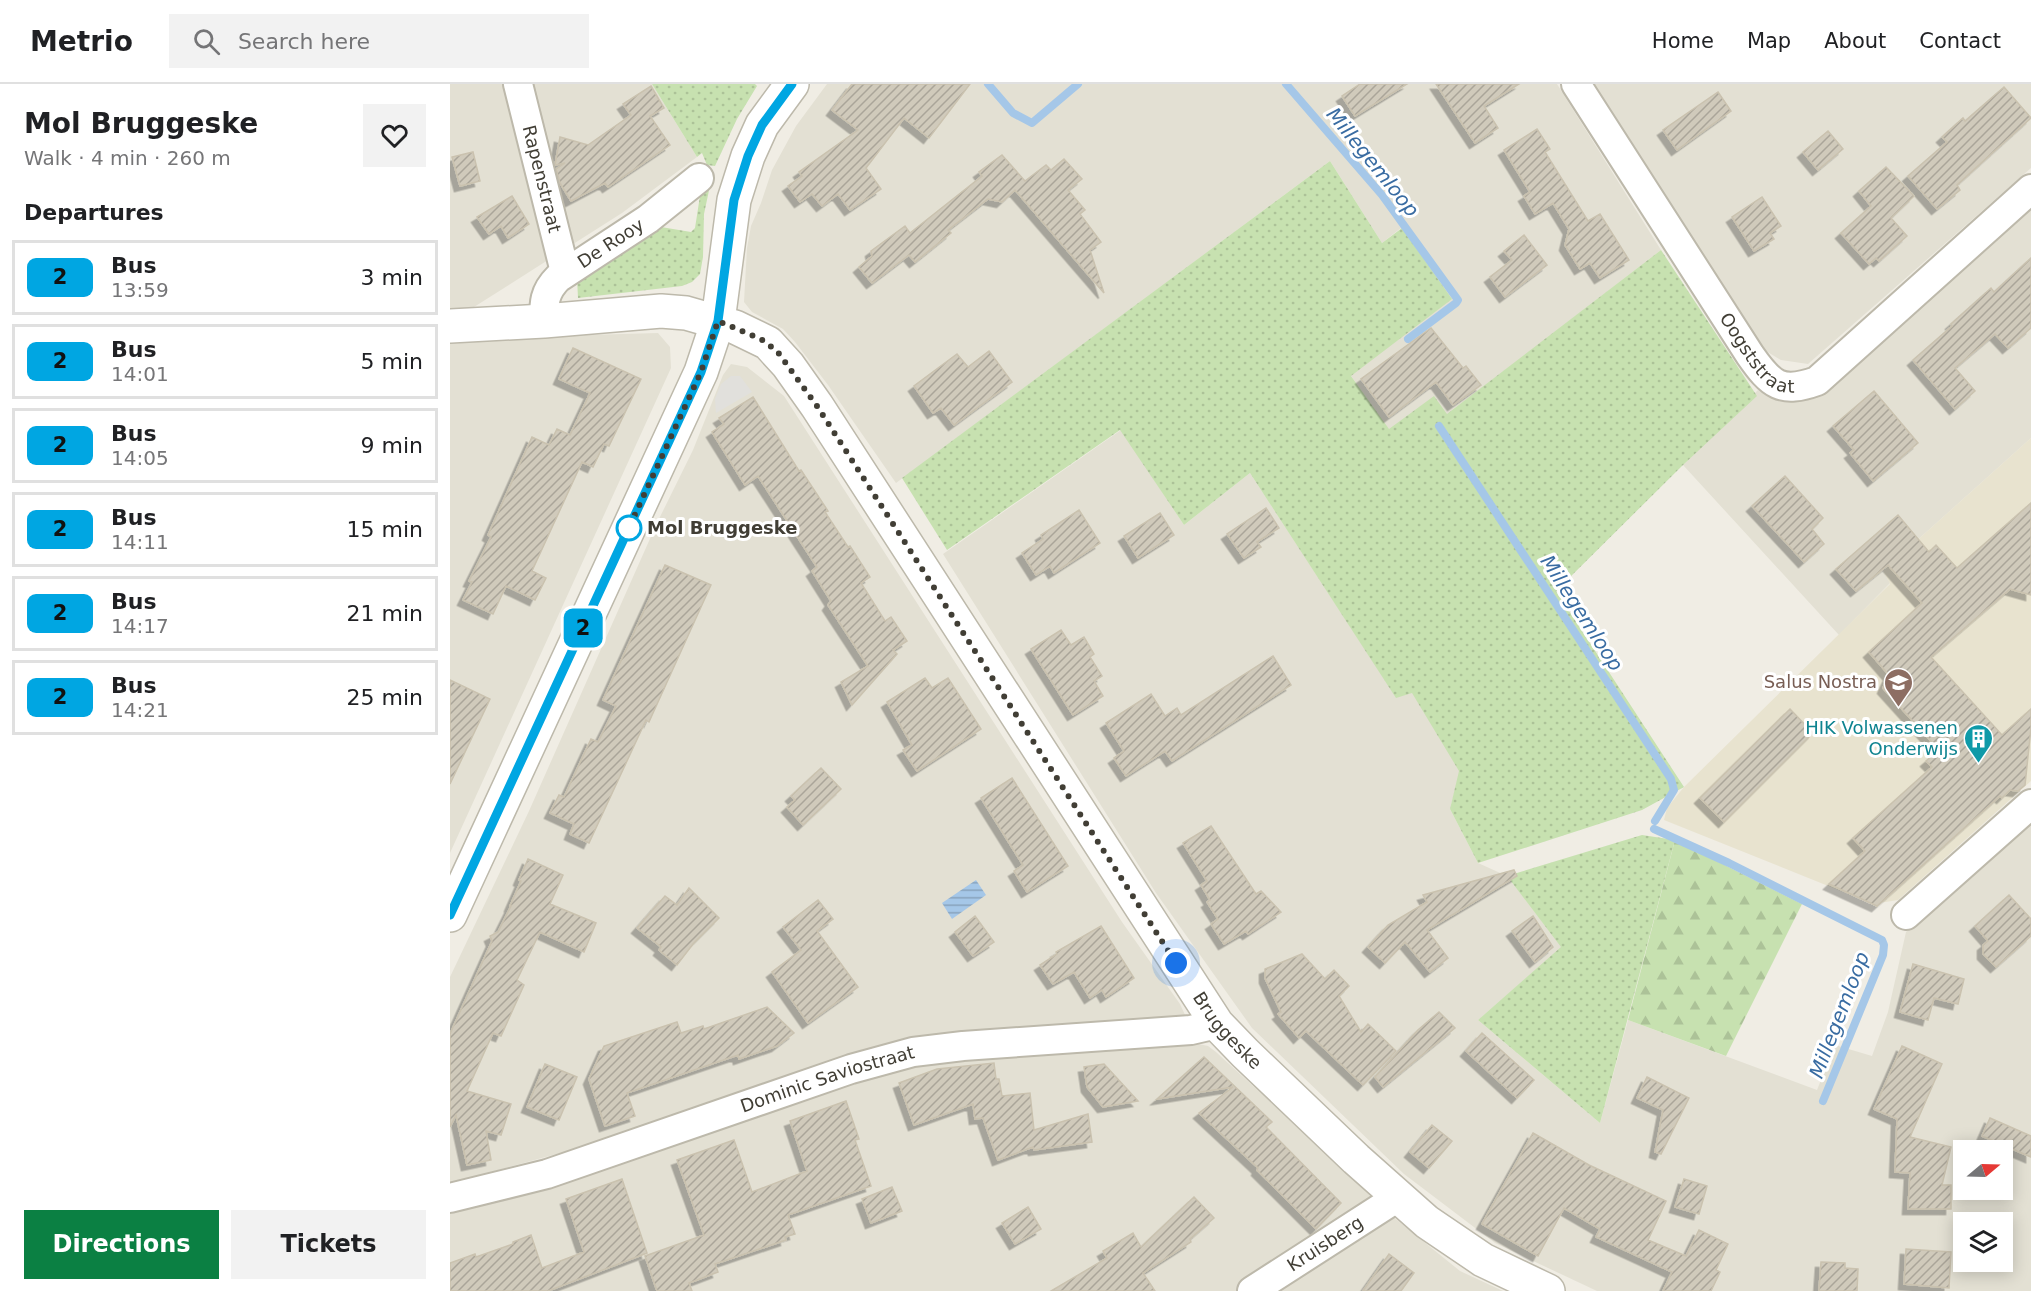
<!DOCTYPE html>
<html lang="en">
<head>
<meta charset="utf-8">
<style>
	body { margin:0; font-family:"DejaVu Sans",sans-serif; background:#f2f2f2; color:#202124; height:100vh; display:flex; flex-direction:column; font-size:22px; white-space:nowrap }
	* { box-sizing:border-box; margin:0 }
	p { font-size:20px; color:#757577 }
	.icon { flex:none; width:33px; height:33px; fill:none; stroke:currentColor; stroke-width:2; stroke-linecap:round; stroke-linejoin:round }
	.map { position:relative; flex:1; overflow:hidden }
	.drawer { display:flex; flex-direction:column; background:#fff; width:450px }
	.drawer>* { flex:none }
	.badge { padding:0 12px; border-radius:9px; font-size:21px; line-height:39px }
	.needle { width:39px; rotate:71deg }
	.buttons { position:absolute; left:1503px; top:1056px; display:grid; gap:12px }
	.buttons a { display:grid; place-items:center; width:60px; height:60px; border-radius:0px; background:#fff; box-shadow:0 3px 15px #0003; font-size:30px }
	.you { position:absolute; width:30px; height:30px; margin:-15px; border:4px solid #fff; border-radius:50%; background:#1a73e8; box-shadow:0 0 0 9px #1a73e833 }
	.map>.badge { position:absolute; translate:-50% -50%; box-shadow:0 0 0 3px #fff }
	h2 { padding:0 24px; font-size:22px; line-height:54px }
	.round { display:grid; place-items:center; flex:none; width:63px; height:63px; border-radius:0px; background:#f2f2f2 }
	.headline { display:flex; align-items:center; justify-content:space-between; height:102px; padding:0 24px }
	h1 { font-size:28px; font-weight:800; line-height:45px }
	.cta { display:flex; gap:12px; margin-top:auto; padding:12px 24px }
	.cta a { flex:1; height:69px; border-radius:0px; background:#0b8043; color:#fff; font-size:24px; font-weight:800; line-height:69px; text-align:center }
	.cta a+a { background:#f2f2f2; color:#202124 }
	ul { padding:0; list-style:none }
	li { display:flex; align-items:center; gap:18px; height:75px; margin:0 12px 9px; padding:0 12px; border:3px solid #e0e0e0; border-radius:0px }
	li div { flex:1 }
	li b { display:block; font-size:22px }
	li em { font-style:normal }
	li .badge { min-width:66px; font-weight:700; text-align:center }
	header { display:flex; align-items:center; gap:36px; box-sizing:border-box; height:84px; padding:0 30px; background:#fff; border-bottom:2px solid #e0e0e0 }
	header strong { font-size:28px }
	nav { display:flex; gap:33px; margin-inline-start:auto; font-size:21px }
	.search { width:420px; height:54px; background:#f2f2f2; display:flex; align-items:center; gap:15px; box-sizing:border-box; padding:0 21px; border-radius:0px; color:#757577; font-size:22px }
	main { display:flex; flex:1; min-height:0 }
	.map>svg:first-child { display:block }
</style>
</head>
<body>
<header>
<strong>Metrio</strong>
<div class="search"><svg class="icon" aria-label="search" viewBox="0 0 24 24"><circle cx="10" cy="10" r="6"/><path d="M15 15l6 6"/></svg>Search here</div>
<nav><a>Home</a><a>Map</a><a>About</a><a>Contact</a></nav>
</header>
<main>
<section class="drawer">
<div class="headline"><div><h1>Mol Bruggeske</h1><p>Walk · 4 min · 260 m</p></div><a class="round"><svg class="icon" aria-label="heart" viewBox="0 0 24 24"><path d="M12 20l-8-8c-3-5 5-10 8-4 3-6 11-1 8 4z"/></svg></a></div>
<h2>Departures</h2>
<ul>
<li><span class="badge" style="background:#00a6e2;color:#111">2</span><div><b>Bus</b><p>13:59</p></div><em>3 min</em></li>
<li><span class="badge" style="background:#00a6e2;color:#111">2</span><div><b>Bus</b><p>14:01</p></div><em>5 min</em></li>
<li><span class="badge" style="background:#00a6e2;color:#111">2</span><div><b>Bus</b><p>14:05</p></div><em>9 min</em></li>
<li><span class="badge" style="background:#00a6e2;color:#111">2</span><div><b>Bus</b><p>14:11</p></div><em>15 min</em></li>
<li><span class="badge" style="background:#00a6e2;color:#111">2</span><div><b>Bus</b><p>14:17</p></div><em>21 min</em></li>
<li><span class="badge" style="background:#00a6e2;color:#111">2</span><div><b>Bus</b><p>14:21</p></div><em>25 min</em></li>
</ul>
<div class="cta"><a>Directions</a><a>Tickets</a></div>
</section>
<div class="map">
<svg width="1581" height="1207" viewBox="0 0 1581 1207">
	<defs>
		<pattern id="grass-dots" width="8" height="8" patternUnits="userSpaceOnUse" patternTransform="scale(1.5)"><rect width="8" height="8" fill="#c7e1b0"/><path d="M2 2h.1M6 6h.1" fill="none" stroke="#acc298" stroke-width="1.8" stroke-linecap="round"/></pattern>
		<pattern id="forest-firs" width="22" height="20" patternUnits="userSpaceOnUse" patternTransform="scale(1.5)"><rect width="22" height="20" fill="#c7e1b0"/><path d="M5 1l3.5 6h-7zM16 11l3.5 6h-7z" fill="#acc298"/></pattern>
		<pattern id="water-rules" width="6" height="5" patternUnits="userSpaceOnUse" patternTransform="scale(1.5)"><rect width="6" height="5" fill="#a5c7e8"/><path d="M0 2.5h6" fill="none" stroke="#88a3bd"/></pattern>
		<pattern id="building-hatch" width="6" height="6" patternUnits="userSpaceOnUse" patternTransform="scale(1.5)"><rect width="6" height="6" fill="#d0cabb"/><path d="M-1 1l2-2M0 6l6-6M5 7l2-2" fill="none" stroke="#aaa599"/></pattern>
		<filter id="shadow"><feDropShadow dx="-5.5" dy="5.5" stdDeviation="0" flood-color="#0004"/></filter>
	</defs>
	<rect width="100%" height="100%" fill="#f0ede4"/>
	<path fill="#e3e0d3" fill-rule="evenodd" d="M0,0H202L247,73L172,129L24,223L28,254L208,249L220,263L221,284L0,769Z
		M377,0H1107L1211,166L997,331L984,313L939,346L901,292L951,144L932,159L880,77L446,399L378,301L345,258L333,245L302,228L294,218L297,164L301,142L311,119L322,86L346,42Z
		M1143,0H1581V84L1358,280L1331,276L1309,263Z
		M1581,123V354L1433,487L1440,499L1389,551L1233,381L1308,306L1321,314L1344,317Z
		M281,280L297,283L334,312L672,838L730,920L736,933L557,947L0,1099V893L79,727L207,439L243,366L273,291Z
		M671,346L734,441L800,389L946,613L962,608L1010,687L1000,725L1028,779L1057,792L1112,863L1028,936L1150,1039L1178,936L1367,1006L1385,961L1422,972L1438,928L1456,848L1471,833L1581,735V1207H1147L1045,1159L954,1090L802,944L706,809L493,470ZM1514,1066H1552V1106H1514ZM1514,1138H1552V1178H1514Z
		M739,958L758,962L766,968L926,1115L788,1207H0V1130L131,1093L399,1000L460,981Z
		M937,1128L1010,1187L1053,1207H817Z"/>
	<path fill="#e8e3cf" d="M1581,354V697L1448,816L1423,820L1214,736L1217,724L1234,703L1440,500L1433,487Z"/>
	<path fill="url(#grass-dots)" d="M202,0H305L307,2L287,35L265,82L257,81L252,69L247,73Z
		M880,77L932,159L952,144L1002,215L901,292L939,345L984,312L997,330L1211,166L1307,312L1233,381L1106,507L1234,703L1192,726L1028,779L1000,725L1009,687L962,609L946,614L800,389L734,441L670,346L497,466L452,394Z
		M261,97L254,130L253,173L250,190L242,198L232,202L128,214L127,194L205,142L241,148L245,144L252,99Z
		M1192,751L1225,756L1150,1039L1028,936L1111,863L1057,792Z"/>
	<path fill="url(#forest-firs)" d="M1225,756L1352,820L1276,972L1178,936Z"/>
	<path fill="#e1e0dc" d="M281,292H290L302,308L266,329L265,315L271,300Z"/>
	<path fill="url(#water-rules)" d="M526,796L536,811L502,835L492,819Z"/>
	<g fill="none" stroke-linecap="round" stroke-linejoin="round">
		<path stroke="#a5c7e8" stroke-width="8" d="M538,0L563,29L582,39L628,0
			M836,0L932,111L1008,216L1006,219L958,255
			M989,342L1221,695L1224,706L1205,737
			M1204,745L1279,779L1432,856L1434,861L1433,871L1373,1017"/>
	</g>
	<path fill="url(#building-hatch)" stroke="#cac2af" stroke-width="1.5" filter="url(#shadow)" d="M402,0H520L479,54L454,34L416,84L431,105L400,126L388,110L372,122L362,110L350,118L338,102L352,92L349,88L408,46L382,26Z
		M910,0H957L905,32L892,12Z
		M986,0H1069L1034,22L1048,44L1025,59Z
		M201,2L214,24L200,32L220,61L158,103L155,99L121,117L110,99L106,85L115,79L105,81L110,53L138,61L181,31L173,20Z
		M1554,3L1581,34L1507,101L1510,106L1487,125L1458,92L1497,58L1492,53L1513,34L1515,37Z
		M1268,8L1281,27L1227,66L1213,46Z
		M1087,45L1100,65L1095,68L1138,137L1150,130L1179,176L1150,194L1140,179L1130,185L1115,161L1119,145L1103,119L1085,130L1074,112L1080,108L1054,66Z
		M1378,47L1393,65L1368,86L1353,68Z
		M23,68L30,97L10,102L2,73Z
		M552,71L575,97L596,81L601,86L614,75L632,95L618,106L635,126L630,130L651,158L640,166L654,209L565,106L552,118L538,115L498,146L501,149L465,178L459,171L422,199L409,183L422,172L421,167L455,142L460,149L532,92L529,88Z
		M1436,83L1464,112L1441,134L1457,152L1429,177L1426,174L1419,180L1391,149L1421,122L1409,107Z
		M62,112L79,140L58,154L51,142L39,150L27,133Z
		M1312,113L1331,142L1320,149L1324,155L1304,167L1282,133Z
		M1074,151L1097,181L1055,213L1040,193L1062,176L1054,167Z
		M1581,174V244L1558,264L1545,250L1505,284L1525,307L1505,325L1463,276L1502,242L1501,240L1541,204L1544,208Z
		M981,244L1013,284L1016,282L1031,301L1003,321L986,298L939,333L911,295Z
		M123,264L191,295L159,362L154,360L143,383L132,378L82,487L96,494L85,516L56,502L43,530L13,516L22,498L19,497L41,453L38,451L82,353L99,361L107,345L120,351L140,309L109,295Z
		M539,267L562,298L504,341L491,324L483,329L464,302L507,270L518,283Z
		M1424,307L1468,359L1423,397L1400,369L1404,366L1383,342Z
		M303,313L349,387L351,386L378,427L375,428L398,463L400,462L420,493L411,499L435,537L441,533L457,557L443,566L447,570L402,621L391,598L418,582L378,521L381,517L362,487L367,483L308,392L295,401L262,348L274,340L269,334Z
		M1335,392L1373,434L1362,445L1374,460L1354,478L1302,422Z
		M1581,419V511L1560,505L1481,573L1552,651L1581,625V644L1575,701L1568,707L1560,706L1552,714L1550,712L1427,822L1379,800L1415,767L1403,754L1482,683L1476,677L1489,666L1433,604L1439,591L1419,568L1472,519L1438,481L1406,507L1386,485L1448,431L1479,468L1486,461L1507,484Z
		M816,424L829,444L807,458L811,463L794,474L777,450Z
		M629,426L650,459L604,489L600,482L586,491L572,469L593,455L591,451Z
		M710,429L724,451L688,474L674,452Z
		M215,481L261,501L199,638L196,636L139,759L120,750L124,740L100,729L109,711L114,713L141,655L148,658L166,622L153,616Z
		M611,546L621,561L634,553L644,570L640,573L652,592L644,597L653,612L623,631L581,565Z
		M823,572L841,601L722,677L715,667L676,692L664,674L674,667L656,639L701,610L715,632L727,624L731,631Z
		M475,594L482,604L498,594L531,645L467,687L453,666L462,661L437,618Z
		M0,596L40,615L0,700Z
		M1340,625L1363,649L1274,738L1250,714Z
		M371,684L391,705L353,741L337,723L345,716L341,712Z
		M562,694L618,782L577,808L564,787L573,781L531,714Z
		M761,742L806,810L811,807L831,828L798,850L796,847L774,860L761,840L768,835L757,818L760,816L751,801L757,797L733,759Z
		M78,775L113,791L100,820L146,839L134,868L90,848L67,896L74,901L51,952L43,949L17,1007L61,1020L51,1051L36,1047L41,1076L17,1081L6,1031L0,1043V950L42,857L40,852L48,848L61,822H60L71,797L69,796Z
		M1064,786L1067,792L977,846L998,874L980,888L955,858L935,879L918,863L938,841L977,818L973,811Z
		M239,804L269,834L243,860L227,881L209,866L211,863L187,844L215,812L227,821Z
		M1559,811L1581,835V852L1546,883L1533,870V861L1538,857L1525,842Z
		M368,816L383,835L367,847L408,903L358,939L322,888L351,866L333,843Z
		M525,832L544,858L523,872L505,848Z
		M1083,832L1103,863L1085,878L1062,847Z
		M651,842L684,894L656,913L652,906L640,914L624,888L603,900L590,881L607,870L606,868Z
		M852,870L875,895L884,886L899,902L889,912L911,948L918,940L946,967L913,1001L856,947L849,954L828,930L831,928L815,894V885Z
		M1463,880L1514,895L1508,920L1484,914L1478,936L1450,928Z
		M317,923L344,949L327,962L289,975L288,971L177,1009L185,1032L155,1042L139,995L154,962L227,938L231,949L253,942L254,945Z
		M989,928L1005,944L933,1003L925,993L968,946Z
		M1032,949L1084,996L1067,1014L1016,967Z
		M1452,962L1492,980L1460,1053L1501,1063L1492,1101H1501V1125H1458L1460,1089L1445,1088L1447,1035L1424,1025Z
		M754,973L822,1038L816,1043L891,1119L866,1145L807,1086L808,1084L749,1029L783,1003L707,1015Z
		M544,979L546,995H549L552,1012L580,1009L584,1046L638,1030L642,1058L584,1066L583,1063L548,1076L533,1034L525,1035L523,1020L464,1041L449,999L487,985Z
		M95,980L127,993L109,1036L77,1023Z
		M654,980L688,1017L653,1023L637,1003L634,983Z
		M1197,993L1239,1014L1211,1070L1205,1068L1213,1026L1187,1014Z
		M396,1017L409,1055L405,1056L421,1102L338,1131L345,1150L335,1153L336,1156L265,1180L268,1188L239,1199L242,1207H207L195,1172L254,1151L227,1076L284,1056L302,1108L357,1087L340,1037Z
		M1540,1034L1581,1052V1073L1532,1052Z
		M982,1041L1002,1057L979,1084L960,1068Z
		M1083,1049L1139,1081L1216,1117L1198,1156L1236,1172L1249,1146L1278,1160L1266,1186L1270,1188L1261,1207H1213L1222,1188L1146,1153L1150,1145L1114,1124L1088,1172L1032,1140Z
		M172,1095L197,1169L98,1207H0V1179L25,1170L26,1173L63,1160V1158L81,1151L92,1184L134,1168L116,1115Z
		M1234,1095L1257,1102L1249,1130L1225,1123Z
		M442,1103L452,1127L421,1139L412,1115Z
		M744,1113L764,1134L740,1155L741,1158L693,1189L705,1207H601L657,1174L653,1167L683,1149L691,1163Z
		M578,1123L591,1145L565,1160L552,1139Z
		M1456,1165L1501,1168L1499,1204L1454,1200Z
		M939,1170L964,1189L951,1207H913Z
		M1371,1178L1395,1179V1184L1408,1185L1407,1207H1369Z"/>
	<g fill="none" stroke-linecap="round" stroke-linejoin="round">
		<defs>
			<g id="minor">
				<path id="s1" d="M68,0L115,188"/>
				<path id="s2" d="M1126,0L1300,271C1321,301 1331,310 1367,297L1581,105"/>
				<path id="s3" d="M94,237C94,219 94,208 108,194L198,135L249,94"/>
				<path d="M1456,831L1581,720"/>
				<path id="s4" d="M0,1114L97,1090L401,985L463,968L513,962L741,946L767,940"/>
				<path id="s5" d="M802,1207L948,1113"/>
			</g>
			<g id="tertiary">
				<path id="s6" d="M0,242L94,237L211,227L236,229L285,243L318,259L338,281L367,322L767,940L795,969L906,1075L977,1138L1033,1176L1098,1207"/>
				<path d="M0,831L251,288L268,237L284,116L298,72L312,41L342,0"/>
			</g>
		</defs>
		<use href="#minor" stroke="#bdb9ab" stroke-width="32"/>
		<use href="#tertiary" stroke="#bdb9ab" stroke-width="36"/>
		<use href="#minor" stroke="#fff" stroke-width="28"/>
		<use href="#tertiary" stroke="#fff" stroke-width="33"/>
	</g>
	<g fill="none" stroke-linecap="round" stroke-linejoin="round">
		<defs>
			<path id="line" d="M0,831L251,288L268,237L284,116L298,72L312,41L342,0"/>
		</defs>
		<use href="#line" stroke="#fff" stroke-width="14"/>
		<use href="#line" stroke="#00a6e2" stroke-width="9"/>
		<path stroke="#413e35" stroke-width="6" stroke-dasharray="0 10.8" d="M179,444L175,452L251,288L268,237L311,255L327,267L367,322L726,879"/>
	</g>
	<defs>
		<symbol id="school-pin" viewBox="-11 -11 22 30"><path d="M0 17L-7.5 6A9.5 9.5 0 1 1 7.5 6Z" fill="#8d6e63" stroke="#fff"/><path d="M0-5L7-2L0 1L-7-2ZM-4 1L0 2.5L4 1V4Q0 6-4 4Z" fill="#fff"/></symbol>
		<symbol id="building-pin" viewBox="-11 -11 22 30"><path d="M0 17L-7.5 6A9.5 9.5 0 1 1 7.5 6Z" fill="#0f9aa8" stroke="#fff"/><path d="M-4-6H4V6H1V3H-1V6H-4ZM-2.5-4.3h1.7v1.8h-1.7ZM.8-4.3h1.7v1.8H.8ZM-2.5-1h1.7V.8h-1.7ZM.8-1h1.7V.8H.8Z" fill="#fff"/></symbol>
	</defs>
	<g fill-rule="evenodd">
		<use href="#school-pin" x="1432" y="582" width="33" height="45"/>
		<use href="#building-pin" x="1512" y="638" width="33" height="45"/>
	</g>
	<circle fill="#fff" stroke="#00a6e2" stroke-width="3" cx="179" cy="444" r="12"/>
	<g text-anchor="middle" stroke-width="6" stroke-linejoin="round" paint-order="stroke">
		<g font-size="18" fill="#413e35" stroke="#fff">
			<text dy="6" stroke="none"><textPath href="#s1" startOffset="98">Rapenstraat</textPath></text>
			<text dy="6" stroke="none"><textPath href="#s3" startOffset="110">De Rooy</textPath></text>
			<text dy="6" stroke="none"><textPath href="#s2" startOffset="327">Oogststraat</textPath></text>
			<text dy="6" stroke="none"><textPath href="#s6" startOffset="1152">Bruggeske</textPath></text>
			<text dy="6" stroke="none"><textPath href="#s4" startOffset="396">Dominic Saviostraat</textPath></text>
			<text dy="6" stroke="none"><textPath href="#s5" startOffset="87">Kruisberg</textPath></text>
		</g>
		<g font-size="18" font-weight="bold" fill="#413e35" stroke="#fff" text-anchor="start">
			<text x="197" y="450">Mol Bruggeske</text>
		</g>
		<g font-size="18" fill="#785e54" stroke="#fff" text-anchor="end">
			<text x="1427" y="604">Salus Nostra</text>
		</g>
		<g font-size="18" fill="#0d838f" stroke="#fff" text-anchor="end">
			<text x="1508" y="650">HIK Volwassenen<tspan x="1508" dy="21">Onderwijs</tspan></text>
		</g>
		<g font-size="20" font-style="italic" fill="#396ca2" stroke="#fff">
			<text transform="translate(923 78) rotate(51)" y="7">Millegemloop</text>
			<text transform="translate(1132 529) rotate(57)" y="7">Millegemloop</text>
			<text transform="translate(1389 931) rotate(-69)" y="7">Millegemloop</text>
		</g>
	</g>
</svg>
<div class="buttons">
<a><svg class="needle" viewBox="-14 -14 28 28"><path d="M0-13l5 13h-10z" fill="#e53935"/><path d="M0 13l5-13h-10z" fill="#757577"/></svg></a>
<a><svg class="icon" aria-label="layers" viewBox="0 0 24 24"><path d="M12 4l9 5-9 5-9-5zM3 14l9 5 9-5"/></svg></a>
</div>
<div class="you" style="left:726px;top:879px"></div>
<b class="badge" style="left:133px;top:544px;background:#00a6e2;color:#111">2</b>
</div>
</main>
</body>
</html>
